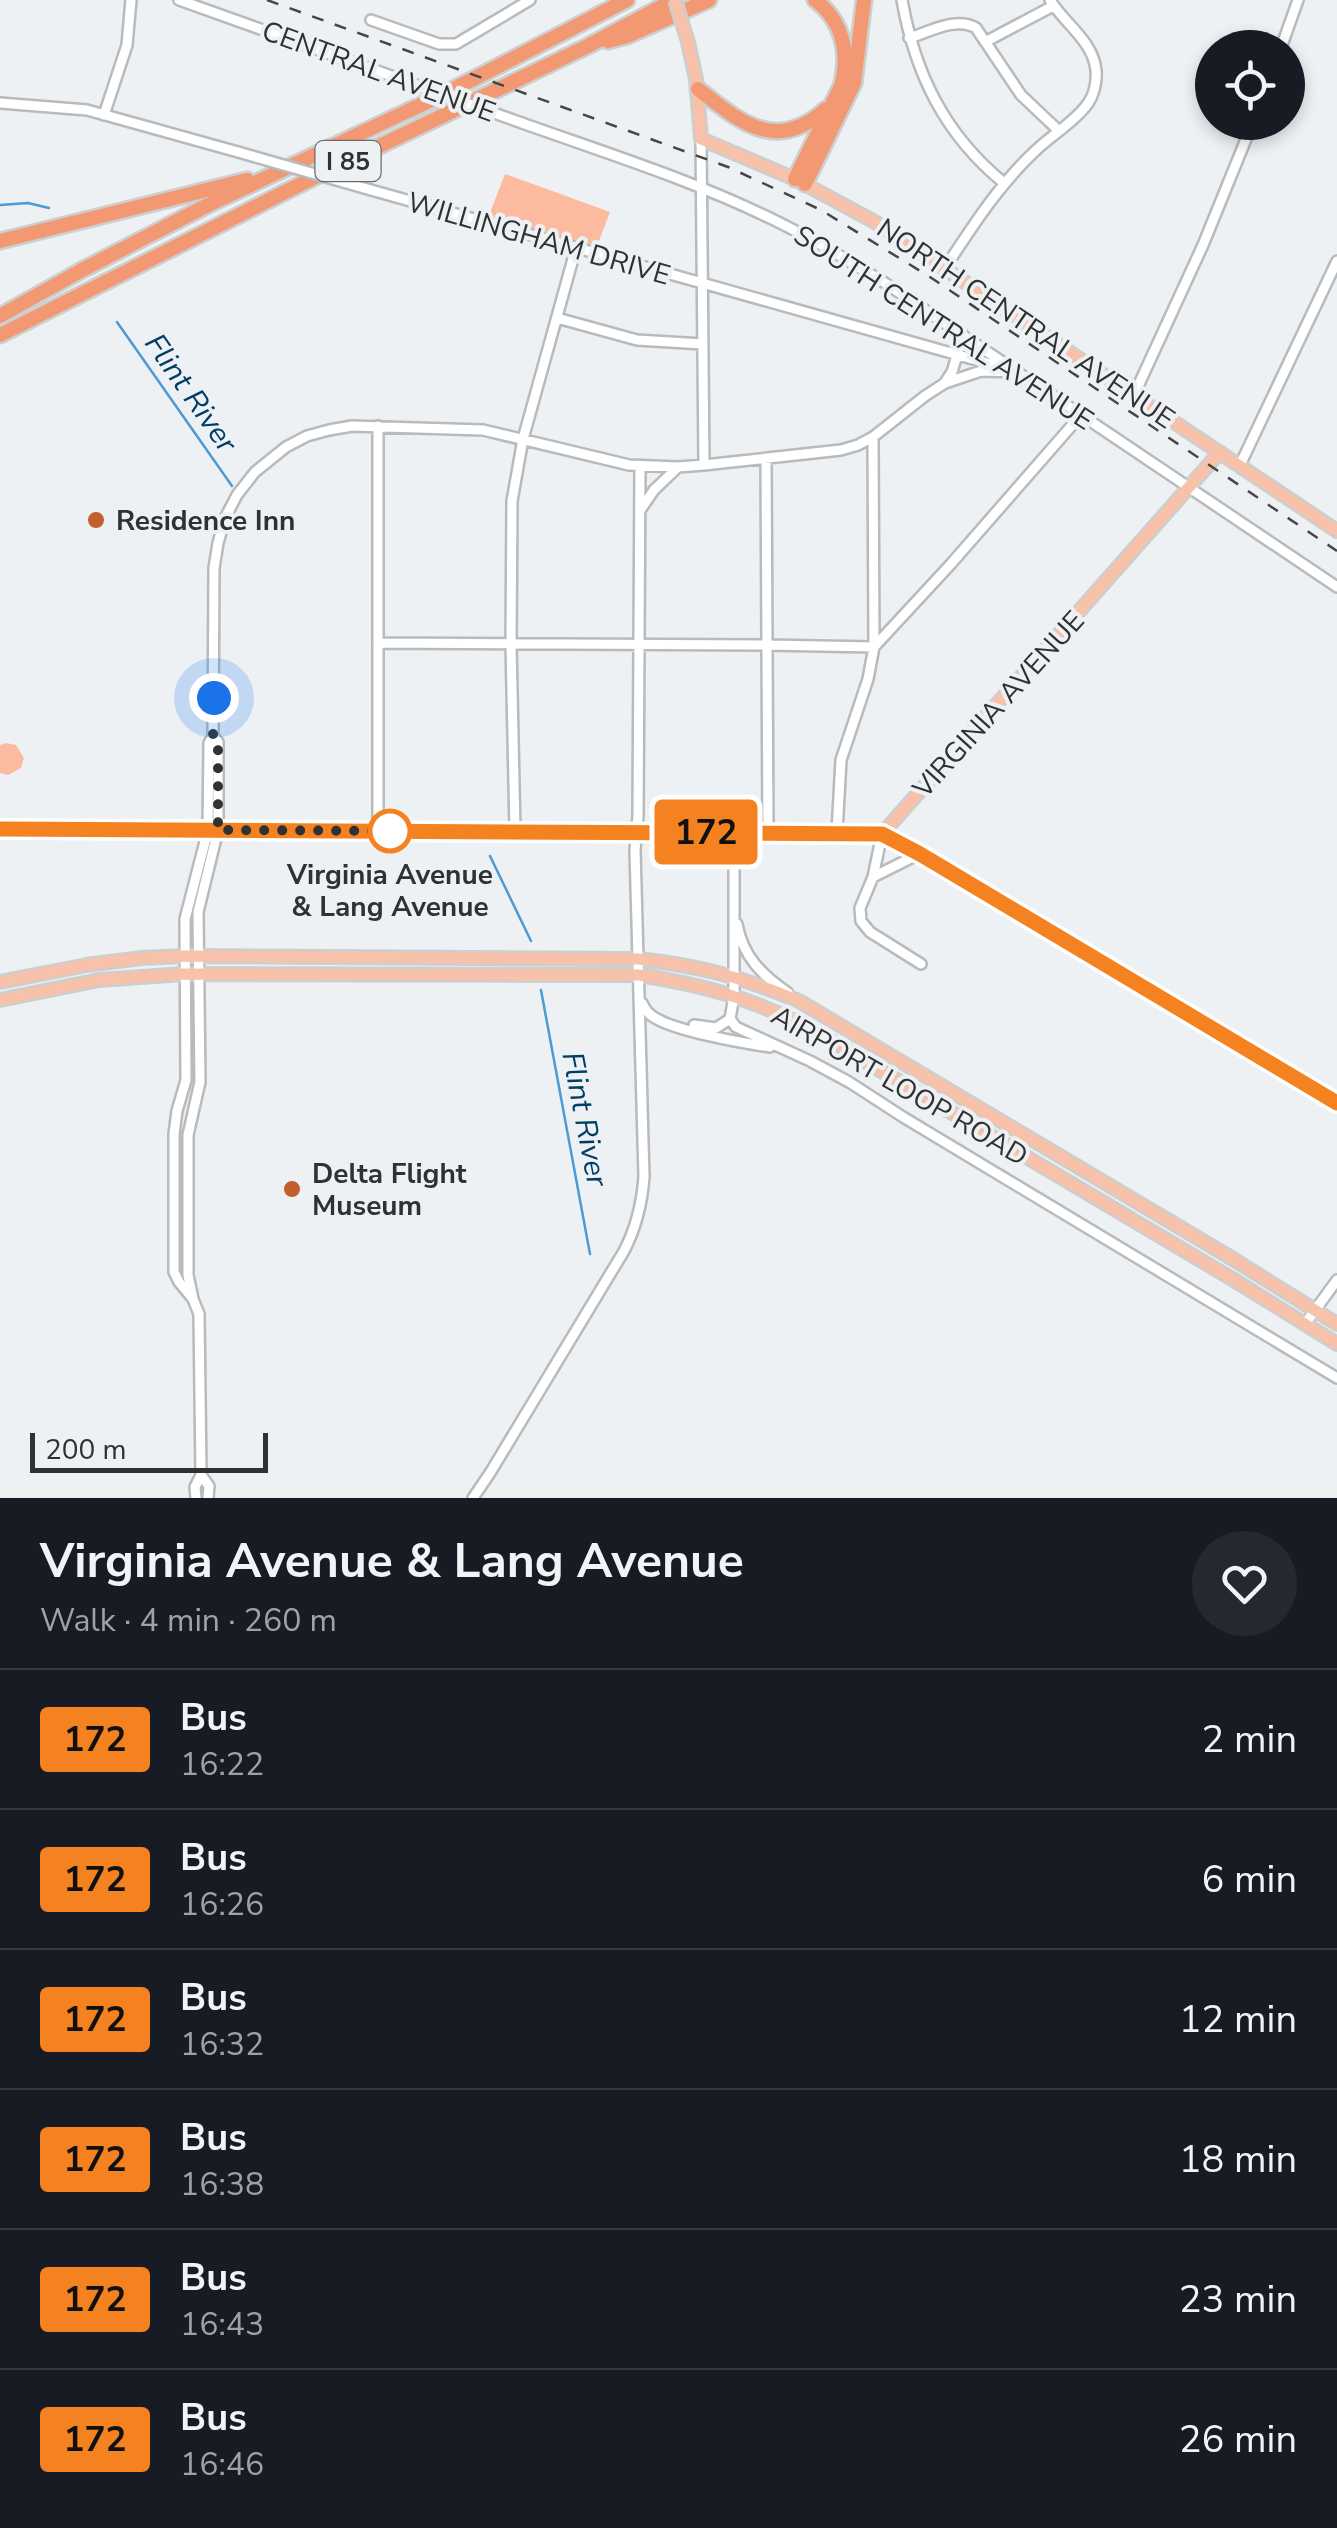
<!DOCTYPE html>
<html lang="en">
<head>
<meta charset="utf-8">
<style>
	body { margin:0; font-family:"Nunito Sans",sans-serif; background:#242831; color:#f1f3f6; height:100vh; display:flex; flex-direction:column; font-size:38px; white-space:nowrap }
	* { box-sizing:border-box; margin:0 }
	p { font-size:32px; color:#9ea1a6 }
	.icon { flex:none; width:55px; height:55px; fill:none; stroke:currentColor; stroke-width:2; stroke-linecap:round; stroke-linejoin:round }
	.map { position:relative; height:1498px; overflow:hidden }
	.side { display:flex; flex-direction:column; background:#171b24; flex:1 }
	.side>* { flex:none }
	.badge { padding:0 20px; border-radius:8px; font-size:35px; line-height:65px }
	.controls { position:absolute; left:1195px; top:30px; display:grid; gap:20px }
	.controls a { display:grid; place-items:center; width:110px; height:110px; border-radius:50%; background:#171b24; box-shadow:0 5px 15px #0003; font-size:50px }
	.scale { position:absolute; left:30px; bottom:25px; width:238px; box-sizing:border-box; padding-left:10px; border:5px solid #303132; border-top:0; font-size:28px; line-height:35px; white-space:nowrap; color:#303132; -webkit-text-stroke:8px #edf1f4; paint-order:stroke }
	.you { position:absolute; width:50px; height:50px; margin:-25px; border:8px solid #fff; border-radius:50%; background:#1a73e8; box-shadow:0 0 0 15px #1a73e833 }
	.map>.badge { position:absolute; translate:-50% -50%; box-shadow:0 0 0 5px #fff }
	.round { display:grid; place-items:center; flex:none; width:105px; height:105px; border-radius:52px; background:#242831 }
	.head { display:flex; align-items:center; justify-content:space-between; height:170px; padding:0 40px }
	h1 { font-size:48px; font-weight:700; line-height:75px }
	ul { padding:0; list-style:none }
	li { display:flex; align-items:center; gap:30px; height:140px; padding:0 40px; border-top:2px solid #363941 }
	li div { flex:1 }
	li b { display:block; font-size:38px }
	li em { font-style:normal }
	li .badge { min-width:110px; font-weight:700; text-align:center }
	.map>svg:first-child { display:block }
</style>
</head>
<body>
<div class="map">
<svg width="1337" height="1498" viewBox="0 0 1337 1498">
	<rect width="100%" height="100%" fill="#edf1f4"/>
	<path fill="#fcbb9f" d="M505,174L610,212L596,249L488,218Z
		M6,743L16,745L24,758L21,768L8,775L0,773V745Z"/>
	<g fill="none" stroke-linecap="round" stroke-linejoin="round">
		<path stroke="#4d9ad4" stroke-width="2.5" d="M0,205L28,203L49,208
			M117,322L232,486
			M490,856L531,941
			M541,990L590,1254"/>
		<defs>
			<path id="minor" d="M179,0L397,78
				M902,0C915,74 945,135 1004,183
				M371,20L439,44H456L530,0
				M909,38C929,32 957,16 976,28L1021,95L1059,131
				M985,42L1053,6
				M1281,48L1298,0
				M0,103L87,110L238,152
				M104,115L127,45L131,0
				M522,123C606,153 692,180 772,219C811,238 848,260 885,283L1337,587
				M701,139L704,465
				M371,190L1001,367
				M945,268C972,227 998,186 1034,152C1050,136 1072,124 1086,106C1094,96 1097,82 1096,70C1093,41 1064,23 1050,0
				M557,318L637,340L703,344
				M946,381L952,372L963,335
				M1134,395L1203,245L1253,122
				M378,426V831
				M766,459L768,832
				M1240,465L1337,261
				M641,509L654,490L677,468
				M378,643L767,645L874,647L950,565L1081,415
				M515,831L511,644L512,501L523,439L576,248
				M837,832L841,760L868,679L874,647L873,437
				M873,877L919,854
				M737,924C743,957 762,975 788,993
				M921,964L870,932L861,921L860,908L873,877L882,834L897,840L1337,1103
				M642,1003C646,1010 645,1011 652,1016C673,1031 743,1043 770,1047
				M730,1019L736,1027L810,1061L849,1082L903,1117L1337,1378
				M730,1019L734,996V832
				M694,1025L716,1028L730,1019
				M193,1299L179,1282L174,1272V1134L177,1111L186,1080L185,919L208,830L209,743L213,736L214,568L218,543L225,518L237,495L255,472L286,447L307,436L329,430L352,426L483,430L629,465L678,467L704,465L841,450L858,445L873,437L925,396L945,383L981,371L1018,372
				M1305,1324L1337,1280
				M201,1475L209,1486L208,1498
				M196,1498L195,1487L201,1475L199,1314L193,1299L188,1275V1135L200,1082L198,912L218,830V742L213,736
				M473,1498L490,1473L624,1251C636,1228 642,1203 644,1177L635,850L638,816L640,466"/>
			<path id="major" d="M688,42L696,79L701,139L795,179L875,222L1337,531
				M0,829L882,834L1220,452
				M86,965L142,958L184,956L639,959C700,966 742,977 799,1001L1233,1259L1337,1324
				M0,982L82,966
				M0,1000L99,980L184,974L639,975C703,985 751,998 809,1028L1234,1280L1337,1344"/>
			<path id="highway" d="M608,41L627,36L709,0
				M698,89C740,122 776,154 826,109
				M795,179L841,86C850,53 843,21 815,0
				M805,184L854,83L864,0
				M0,241L247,180
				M0,316L82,270L208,205L444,94L627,0
				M0,335L319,175L588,46L674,0"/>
		</defs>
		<use href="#minor" stroke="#b7bbbe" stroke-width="14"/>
		<use href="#major" stroke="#cdcece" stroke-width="16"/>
		<use href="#highway" stroke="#cdcece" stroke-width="19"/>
		<use href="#minor" stroke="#fff" stroke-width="9"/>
		<use href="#major" stroke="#f7c1aa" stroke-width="11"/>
		<use href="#highway" stroke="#f29872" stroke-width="14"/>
		<path stroke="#454647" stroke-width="2.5" stroke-dasharray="12 12" stroke-linecap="butt" d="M267,0L728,167L821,210L930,277L1337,551"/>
		<defs>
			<path id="minor-bridge" d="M397,78L522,123
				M238,152L371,190"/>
			<path id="major-bridge" d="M675,0L688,42"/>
		</defs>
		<use href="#minor-bridge" stroke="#b7bbbe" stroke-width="14" stroke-linecap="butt"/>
		<use href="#major-bridge" stroke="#cdcece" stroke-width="16" stroke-linecap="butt"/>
		<use href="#minor-bridge" stroke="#fff" stroke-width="9"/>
		<use href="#major-bridge" stroke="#f7c1aa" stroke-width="11"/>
	</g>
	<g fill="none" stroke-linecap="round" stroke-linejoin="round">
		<defs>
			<path id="line" d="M0,829L882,834L920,854L1337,1103"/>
		</defs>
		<use href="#line" stroke="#fff" stroke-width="22"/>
		<use href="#line" stroke="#f58220" stroke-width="15"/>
		<path stroke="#303132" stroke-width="10" stroke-dasharray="0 18" d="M214,698L213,736L218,742V830L390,831"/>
	</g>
	<g fill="#c45e2e" stroke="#edf1f4" stroke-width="4">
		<circle cx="96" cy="520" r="10"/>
		<circle cx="292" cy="1189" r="10"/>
	</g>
	<circle fill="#fff" stroke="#f58220" stroke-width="5" cx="390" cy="831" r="20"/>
	<g text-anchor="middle" stroke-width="8" stroke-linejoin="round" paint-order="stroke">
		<rect fill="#edf1f4" stroke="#696b6c" stroke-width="2.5" x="315.5" y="141" width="65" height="40" rx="8"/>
		<g font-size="25" font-weight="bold" fill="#303132">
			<text x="348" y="170">I 85</text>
		</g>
		<g font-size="28" fill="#303132" stroke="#edf1f4">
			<text transform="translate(379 71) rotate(20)" y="10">CENTRAL AVENUE</text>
			<text transform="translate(539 238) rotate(16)" y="10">WILLINGHAM DRIVE</text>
			<text transform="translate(1026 323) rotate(34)" y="10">NORTH CENTRAL AVENUE</text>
			<text transform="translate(944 327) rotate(33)" y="10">SOUTH CENTRAL AVENUE</text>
			<text transform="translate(998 704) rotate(-48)" y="10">VIRGINIA AVENUE</text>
			<text transform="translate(900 1085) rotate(30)" y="10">AIRPORT LOOP ROAD</text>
		</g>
		<g font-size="28" font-weight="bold" fill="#303132" stroke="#edf1f4" text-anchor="start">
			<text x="116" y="530">Residence Inn</text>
			<text x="312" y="1183">Delta Flight<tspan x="312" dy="32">Museum</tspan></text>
		</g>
		<g font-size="28" font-weight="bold" fill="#303132" stroke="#edf1f4">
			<text x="390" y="884">Virginia Avenue<tspan x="390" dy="32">&amp; Lang Avenue</tspan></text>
		</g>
		<g font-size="30" font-style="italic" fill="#003f65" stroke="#edf1f4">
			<text transform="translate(191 393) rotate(55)" y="10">Flint River</text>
			<text transform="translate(585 1119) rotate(79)" y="10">Flint River</text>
		</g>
	</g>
</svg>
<div class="controls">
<a><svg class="icon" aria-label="locate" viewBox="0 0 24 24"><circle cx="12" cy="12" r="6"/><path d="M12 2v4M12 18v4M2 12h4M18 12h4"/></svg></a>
</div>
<div class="scale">200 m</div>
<div class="you" style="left:214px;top:698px"></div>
<b class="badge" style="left:706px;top:832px;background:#f58220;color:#111">172</b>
</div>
<section class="side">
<div class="head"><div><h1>Virginia Avenue &amp; Lang Avenue</h1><p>Walk · 4 min · 260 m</p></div><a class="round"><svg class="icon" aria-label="heart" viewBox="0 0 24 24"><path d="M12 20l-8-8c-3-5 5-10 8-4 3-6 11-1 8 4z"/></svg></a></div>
<ul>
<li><span class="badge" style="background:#f58220;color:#111">172</span><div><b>Bus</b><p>16:22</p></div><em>2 min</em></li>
<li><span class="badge" style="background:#f58220;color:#111">172</span><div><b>Bus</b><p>16:26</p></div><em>6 min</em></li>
<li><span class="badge" style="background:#f58220;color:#111">172</span><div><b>Bus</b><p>16:32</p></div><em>12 min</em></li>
<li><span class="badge" style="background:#f58220;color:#111">172</span><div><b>Bus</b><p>16:38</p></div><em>18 min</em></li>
<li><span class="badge" style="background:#f58220;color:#111">172</span><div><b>Bus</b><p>16:43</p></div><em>23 min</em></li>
<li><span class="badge" style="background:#f58220;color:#111">172</span><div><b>Bus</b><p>16:46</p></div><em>26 min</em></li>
</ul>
</section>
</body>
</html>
